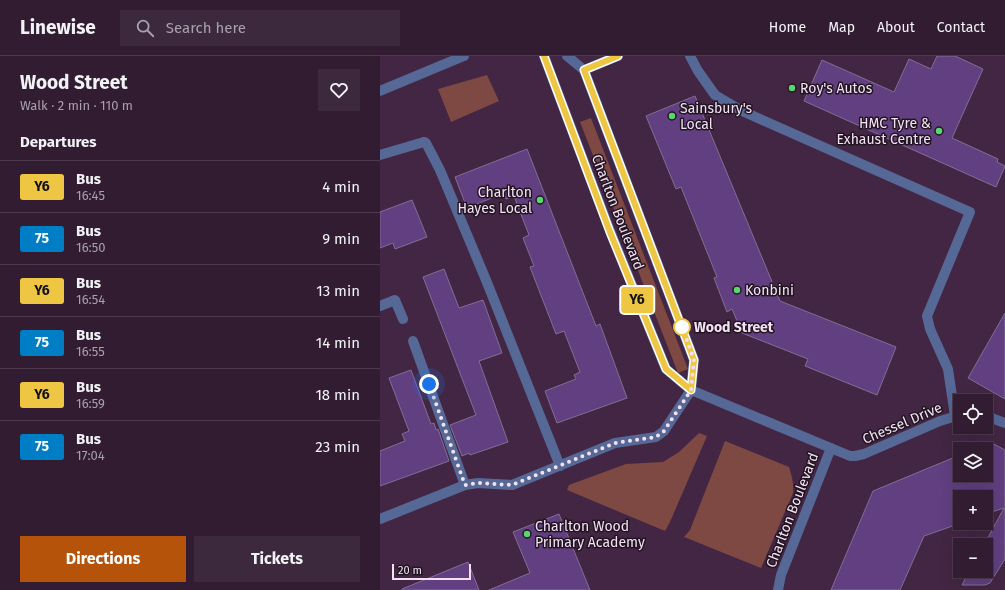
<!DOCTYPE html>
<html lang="en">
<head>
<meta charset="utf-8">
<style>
	body { margin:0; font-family:"Fira Sans",sans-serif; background:#3d293e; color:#f1f3f6; height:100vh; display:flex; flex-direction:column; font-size:15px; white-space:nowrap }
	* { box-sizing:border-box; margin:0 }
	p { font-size:13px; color:#a8a1ac }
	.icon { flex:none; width:22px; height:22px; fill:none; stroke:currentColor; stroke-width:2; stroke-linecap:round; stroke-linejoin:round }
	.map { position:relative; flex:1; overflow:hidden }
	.side { display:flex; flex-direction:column; background:#321c32; width:380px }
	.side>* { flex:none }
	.badge { padding:0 8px; border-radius:3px; font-size:14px; line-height:26px }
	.tools { position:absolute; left:573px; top:338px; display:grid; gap:8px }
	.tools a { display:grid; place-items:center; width:40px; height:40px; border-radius:0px; background:#321c32; box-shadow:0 4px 16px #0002,0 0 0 1px #4d3a4d; font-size:20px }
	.scale { position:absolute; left:12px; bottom:10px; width:79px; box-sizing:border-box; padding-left:4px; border:2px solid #f4e2f4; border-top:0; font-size:11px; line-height:14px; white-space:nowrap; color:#f4e2f4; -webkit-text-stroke:3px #221522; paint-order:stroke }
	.you { position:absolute; width:20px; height:20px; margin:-10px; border:3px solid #fff; border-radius:50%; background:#1a73e8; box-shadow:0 0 0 6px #1a73e833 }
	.map>.badge { position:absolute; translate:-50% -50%; box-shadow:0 0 0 2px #fff }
	h2 { padding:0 20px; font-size:15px; line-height:36px }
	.round { display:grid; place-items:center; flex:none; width:42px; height:42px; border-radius:0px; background:#3d293e }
	.summary { display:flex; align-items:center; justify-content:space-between; height:68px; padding:0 20px }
	h1 { font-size:19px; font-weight:700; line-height:30px }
	.button { display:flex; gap:8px; margin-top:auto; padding:8px 20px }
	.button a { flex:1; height:46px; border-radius:0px; background:#b45309; color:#fff; font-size:16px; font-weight:700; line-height:46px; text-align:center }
	.button a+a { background:#3d293e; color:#f1f3f6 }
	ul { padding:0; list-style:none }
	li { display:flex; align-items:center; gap:12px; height:52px; padding:0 20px; border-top:1px solid #4d3a4d }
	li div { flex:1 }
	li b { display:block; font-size:15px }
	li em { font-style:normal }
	li .badge { min-width:44px; font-weight:700; text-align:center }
	header { display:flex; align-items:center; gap:24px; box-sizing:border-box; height:56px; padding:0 20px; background:#321c32; border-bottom:1px solid #4d3a4d }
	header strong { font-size:19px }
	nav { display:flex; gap:22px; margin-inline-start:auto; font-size:14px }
	.search { width:280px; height:36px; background:#3d293e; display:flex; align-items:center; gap:10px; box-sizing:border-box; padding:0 14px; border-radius:0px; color:#a8a1ac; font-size:15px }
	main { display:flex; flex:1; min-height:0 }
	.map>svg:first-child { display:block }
</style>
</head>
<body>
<header>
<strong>Linewise</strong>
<div class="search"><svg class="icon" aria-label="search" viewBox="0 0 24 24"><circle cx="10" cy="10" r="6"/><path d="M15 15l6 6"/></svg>Search here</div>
<nav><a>Home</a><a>Map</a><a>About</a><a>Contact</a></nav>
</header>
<main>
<section class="side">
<div class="summary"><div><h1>Wood Street</h1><p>Walk · 2 min · 110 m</p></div><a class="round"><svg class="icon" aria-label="heart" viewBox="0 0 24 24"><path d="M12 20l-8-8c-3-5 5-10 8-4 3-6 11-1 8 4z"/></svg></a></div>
<h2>Departures</h2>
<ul>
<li><span class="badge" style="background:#efc644;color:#111">Y6</span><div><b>Bus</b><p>16:45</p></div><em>4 min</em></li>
<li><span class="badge" style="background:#007ec5;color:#fff">75</span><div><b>Bus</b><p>16:50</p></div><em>9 min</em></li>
<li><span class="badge" style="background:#efc644;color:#111">Y6</span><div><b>Bus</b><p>16:54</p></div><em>13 min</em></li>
<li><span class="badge" style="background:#007ec5;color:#fff">75</span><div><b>Bus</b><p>16:55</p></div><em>14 min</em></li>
<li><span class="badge" style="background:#efc644;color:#111">Y6</span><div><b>Bus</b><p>16:59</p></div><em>18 min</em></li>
<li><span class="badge" style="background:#007ec5;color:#fff">75</span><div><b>Bus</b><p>17:04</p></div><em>23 min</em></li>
</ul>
<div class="button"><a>Directions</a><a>Tickets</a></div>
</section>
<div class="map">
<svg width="625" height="534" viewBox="0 0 625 534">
	<rect width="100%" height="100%" fill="#432643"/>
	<path fill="#7e4843" d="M107,19L119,45L71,66L58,33Z
		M211,62L308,313L298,317L200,66Z
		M319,377L327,380L290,466L285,475L187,434L189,429L246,408L283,406L299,396Z
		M345,385L409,411C412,420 414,428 413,437L381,512L304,481L310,474Z"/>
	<path fill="#613f80" stroke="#816e95" d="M557,0H575L603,13L572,82L618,103L617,106L625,110L616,131L424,45L442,4L514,36L529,3L551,13Z
		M315,40L400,245L516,291L497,339L425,310L428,303L362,277L352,253L347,256L334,222L337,221L301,131L296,133L266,60Z
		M147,93L216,270L220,268L247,342L177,367L165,335L196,323L194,319L200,316L184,275L176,278L150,211L154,210L143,182L149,179L134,140L126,143L124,137L87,152L75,121Z
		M32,144L47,181L15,193L13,187L0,192V156Z
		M64,213L79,252L103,244L122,297L99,305L128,386L90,399L89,397L82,400L70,369L96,359L43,221Z
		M625,257V343L588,322Z
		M31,314L51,368L54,367L56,374L58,373L69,405L0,430V395L25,385L22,378L29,375L9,322Z
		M610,386L625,394V503L610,527L605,529H582L589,515H606V489H604L624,452L606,458V441H580V467H581L544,480L520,534H451L493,435L580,399V419H606V393H593Z
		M179,458L210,534H109L150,517L133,476Z
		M88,506L99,534H22V533Z"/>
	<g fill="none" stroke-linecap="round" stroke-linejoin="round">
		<path stroke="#556896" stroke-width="10" d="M187,0L204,14
			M310,0L318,15L335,39L362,55L590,156L547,260L550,273L568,313L575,360
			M0,35L84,0
			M44,86L46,87L60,114L106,224L180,410
			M0,250L15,244L23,263
			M33,285L85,429"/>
		<path stroke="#556896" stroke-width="10" d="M164,0L230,175L286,313L311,334L470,400H475L484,398L560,365L580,359
			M0,99L44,86
			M606,360L625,367
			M0,463L85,429L98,427L132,429L235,387L276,381L284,375L311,334L314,304L204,14L238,0
			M398,534L401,519L451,392"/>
	</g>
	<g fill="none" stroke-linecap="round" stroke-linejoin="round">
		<defs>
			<path id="line" d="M164,0L230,176L286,313L311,334L314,304L204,14L238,0"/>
		</defs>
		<use href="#line" stroke="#fff" stroke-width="9"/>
		<use href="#line" stroke="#efc644" stroke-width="6"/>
		<path stroke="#f4e2f4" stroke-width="4" stroke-dasharray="0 7.2" d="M49,328L85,429L98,427L132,429L235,387L276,381L284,375L311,334L314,304L302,271"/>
	</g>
	<g fill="#5bd56e" stroke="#221522" stroke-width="1.5">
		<circle cx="412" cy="32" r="4"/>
		<circle cx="292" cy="60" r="4"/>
		<circle cx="559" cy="75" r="4"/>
		<circle cx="160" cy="144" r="4"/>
		<circle cx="357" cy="234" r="4"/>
		<circle cx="147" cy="478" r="4"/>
	</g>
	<circle fill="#fff" stroke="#efc644" stroke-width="2" cx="302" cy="271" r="8"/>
	<g text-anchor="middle" stroke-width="3" stroke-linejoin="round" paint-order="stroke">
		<g font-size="14" fill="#f4e2f4" stroke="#221522" text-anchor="start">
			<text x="420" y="37">Roy's Autos</text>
			<text x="300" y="57">Sainsbury's<tspan x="300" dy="16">Local</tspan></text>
			<text x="551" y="72" text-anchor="end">HMC Tyre &amp;<tspan x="551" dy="16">Exhaust Centre</tspan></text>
			<text x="152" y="141" text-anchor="end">Charlton<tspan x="152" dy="16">Hayes Local</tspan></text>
			<text x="365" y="239">Konbini</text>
			<text x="155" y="475">Charlton Wood<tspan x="155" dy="16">Primary Academy</tspan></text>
		</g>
		<g font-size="14" fill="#f4e2f4" stroke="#221522">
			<text transform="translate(238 156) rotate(69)" y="5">Charlton Boulevard</text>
			<text transform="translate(522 367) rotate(-23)" y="5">Chessel Drive</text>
			<text transform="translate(412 454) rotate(-69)" y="5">Charlton Boulevard</text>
		</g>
		<g font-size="14" font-weight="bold" fill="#f4e2f4" stroke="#221522" text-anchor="start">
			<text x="314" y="276">Wood Street</text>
		</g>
	</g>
</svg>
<div class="tools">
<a><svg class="icon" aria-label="locate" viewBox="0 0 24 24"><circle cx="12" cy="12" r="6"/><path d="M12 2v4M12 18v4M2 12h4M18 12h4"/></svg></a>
<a><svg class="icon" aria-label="layers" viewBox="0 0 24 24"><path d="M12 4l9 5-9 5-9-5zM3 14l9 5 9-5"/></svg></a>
<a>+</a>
<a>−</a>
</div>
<div class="scale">20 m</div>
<div class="you" style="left:49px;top:328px"></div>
<b class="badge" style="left:257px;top:244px;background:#efc644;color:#111">Y6</b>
</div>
</main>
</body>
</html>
